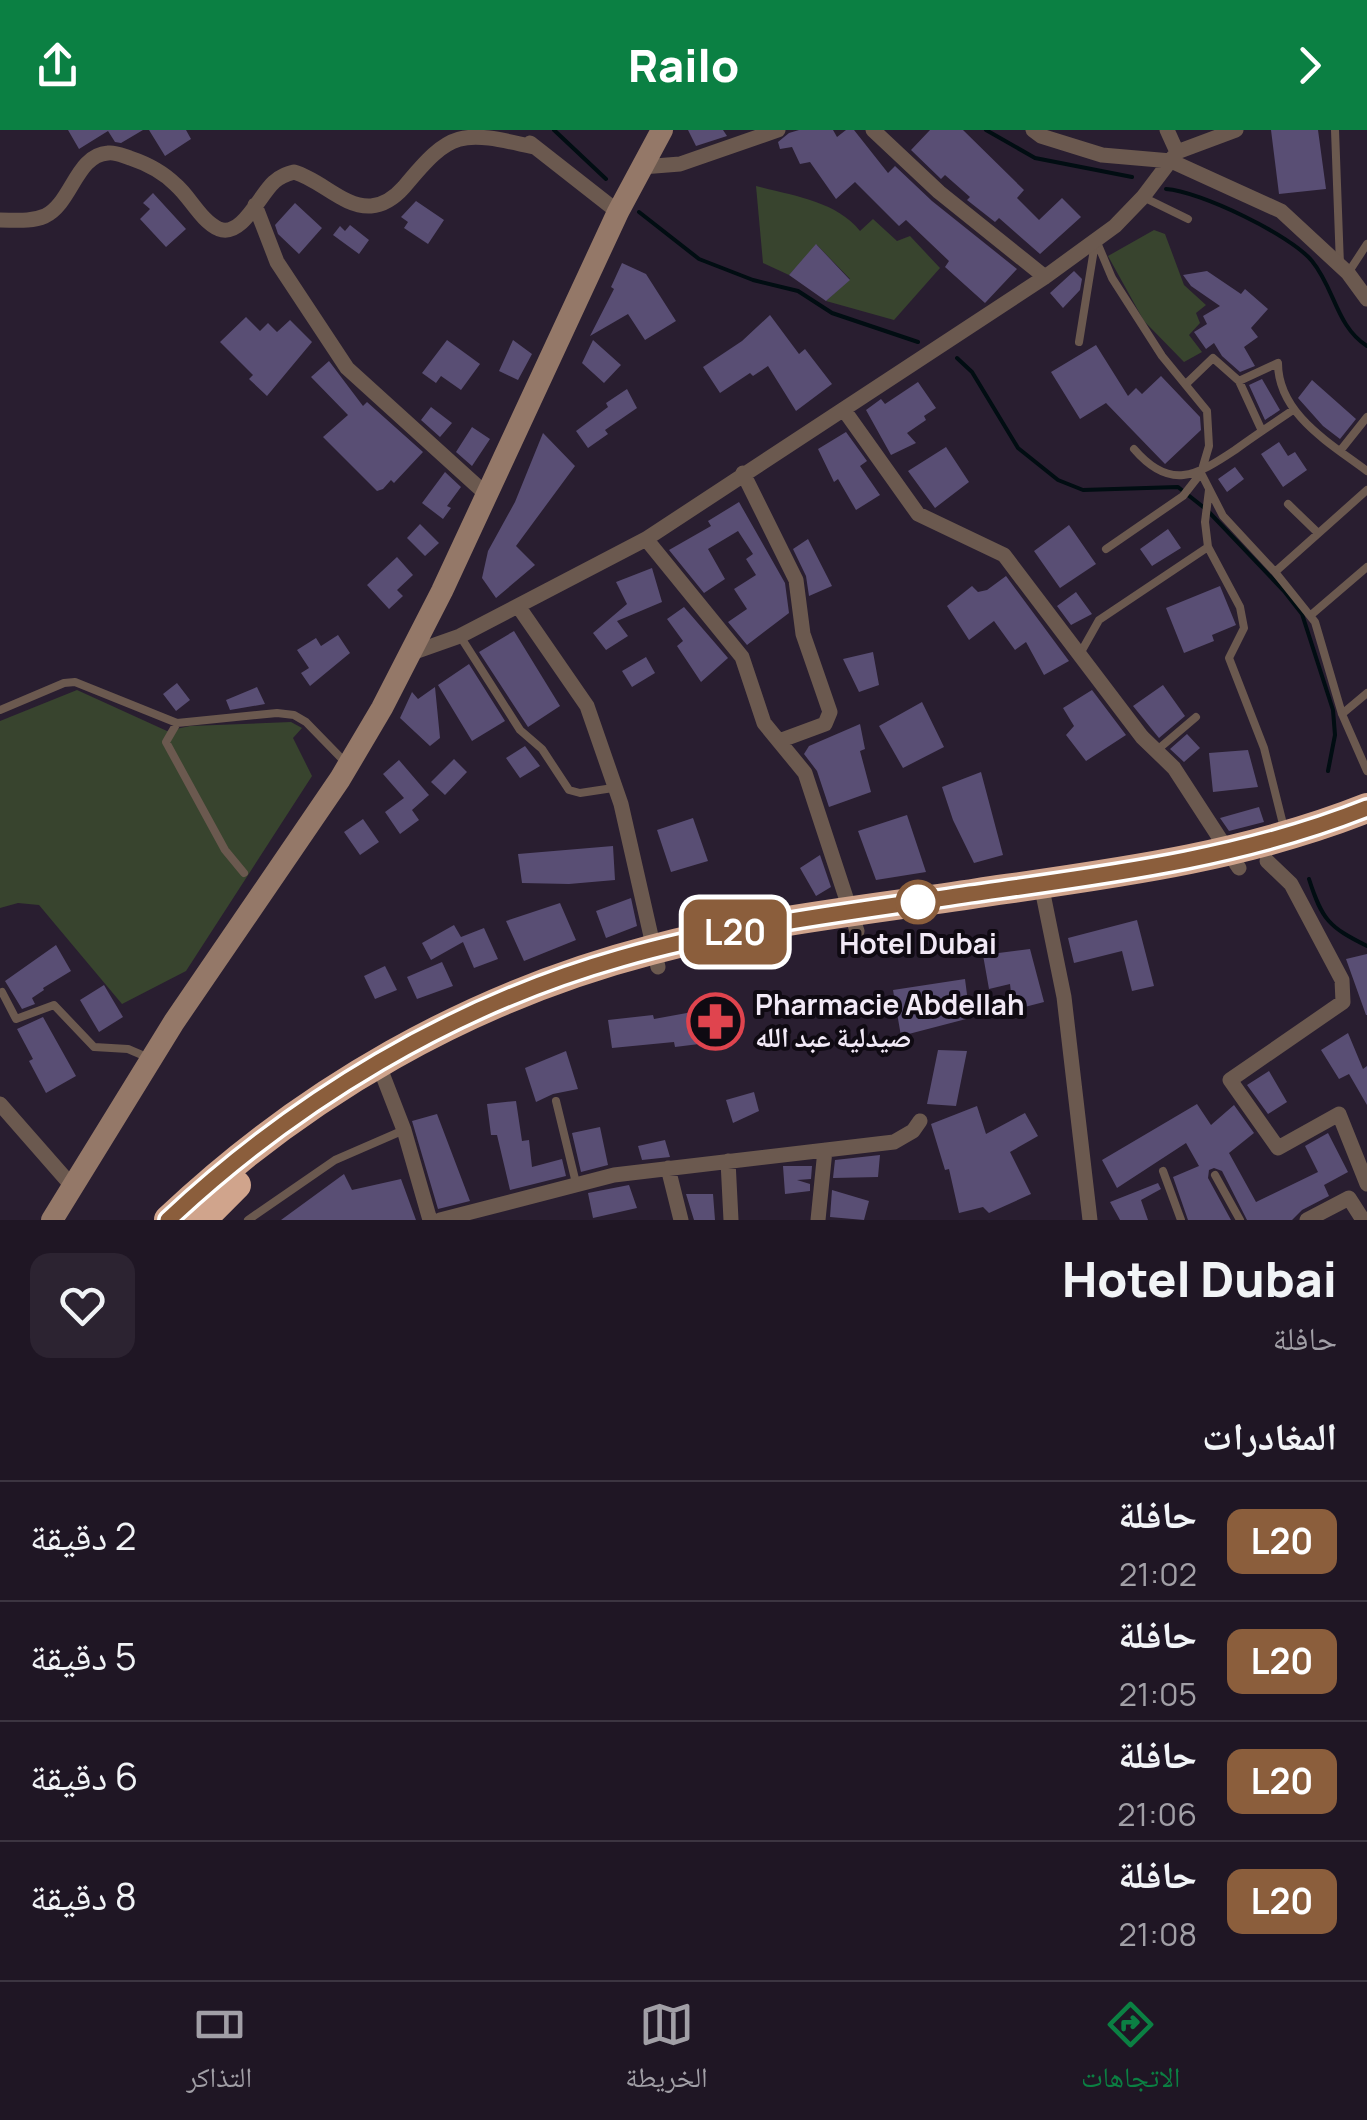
<!DOCTYPE html>
<html lang="ar">
<head>
<meta charset="utf-8">
<style>
	body { margin:0; font-family:Manrope,"Noto Naskh Arabic",sans-serif; background:#2c2331; color:#f1f3f6; direction:rtl; height:100vh; display:flex; flex-direction:column; font-size:38px; white-space:nowrap }
	* { box-sizing:border-box; margin:0 }
	p { font-size:32px; color:#a19fa6 }
	.icon { flex:none; width:55px; height:55px; fill:none; stroke:currentColor; stroke-width:2; stroke-linecap:round; stroke-linejoin:round }
	.map { position:relative; height:1090px; overflow:hidden; direction:ltr }
	.sheet { display:flex; flex-direction:column; background:#1f1624; flex:1 }
	.sheet>* { flex:none }
	.badge { padding:0 20px; border-radius:15px; font-size:35px; line-height:65px }
	.map>.badge { position:absolute; translate:-50% -50%; box-shadow:0 0 0 5px #fff }
	h2 { padding:0 30px; font-size:38px; line-height:90px }
	.round { display:grid; place-items:center; flex:none; width:105px; height:105px; border-radius:20px; background:#2c2331 }
	.summary { display:flex; align-items:center; justify-content:space-between; height:170px; padding:0 30px }
	h1 { font-size:48px; font-weight:800; line-height:75px }
	ul { padding:0; list-style:none }
	li { display:flex; align-items:center; gap:30px; height:120px; padding:0 30px; border-top:2px solid #3c3541 }
	li div { flex:1 }
	li b { display:block; font-size:38px }
	li em { font-style:normal }
	li .badge { min-width:110px; font-weight:700; text-align:center }
	header { display:flex; justify-content:space-between; align-items:center; height:130px; padding:0 30px; background:#0b8043; color:#fff; font-size:45px; font-weight:800 }
	.dock { display:flex; justify-content:space-around; align-items:center; height:140px; border-top:2px solid #3c3541; background:#1f1624; font-size:28px; color:#a19fa6 }
	.dock a { display:grid; justify-items:center; gap:5px }
	.dock .selected { color:#0b8043 }
	.map>svg:first-child { display:block }
</style>
</head>
<body>
<header><svg class="icon" aria-label="forward" viewBox="0 0 24 24"><path d="M9 5l7 7-7 7"/></svg>Railo<svg class="icon" aria-label="share" viewBox="0 0 24 24"><path d="M12 15V3M7 8l5-5 5 5M5 13v7h14v-7"/></svg></header>
<div class="map">
<svg width="1367" height="1090" viewBox="0 0 1367 1090">
	<rect width="100%" height="100%" fill="#291e30"/>
	<path fill="#38442e" d="M756,56C793,66 836,71 860,101L873,89L897,111L910,106L940,138L894,190L826,171L850,149L817,115L789,145L763,133Z
		M1154,100L1165,104L1184,155L1206,175L1196,183L1200,193L1189,205L1202,222L1184,232L1144,191L1108,126Z
		M77,560L167,601L190,596L291,592L302,598L293,608L312,646L186,841L122,874L39,775L18,773L0,778V591Z"/>
	<g fill="none" stroke-linecap="round" stroke-linejoin="round">
		<path stroke="#010d12" stroke-width="4" d="M554,0L606,49
			M986,0L1035,28L1132,47
			M1166,59C1199,61 1291,105 1312,131C1335,159 1336,196 1367,216
			M639,82L699,129L753,150L798,161L832,183L918,212
			M957,228L972,242L1018,318L1058,350L1083,360L1178,357L1207,380L1284,461L1302,484L1333,580L1335,605L1328,641
			M1309,749C1322,790 1329,797 1367,816"/>
	</g>
	<path fill="#594e74" d="M68,0H143L121,13L115,12L108,1L79,19Z
		M149,0H186L191,9L165,26Z
		M688,0H723L727,6L696,16Z
		M799,0H833L837,7L846,0H854L888,43L895,36L932,71L1017,139L985,173L945,137L949,131L906,90L899,96L855,52L836,69L810,32L800,34L792,17L780,19L778,12L789,3Z
		M930,0H963L1024,60L1017,68L1039,90L1062,68L1081,87L1040,124L999,88L995,92L967,70L970,67L945,45L941,49L911,20Z
		M1271,0H1318L1326,59L1279,64Z
		M153,63L186,99L166,117L140,89L150,79L143,73Z
		M416,71L444,90L428,114L404,98L408,92L401,87Z
		M295,73L322,98L299,124L278,104L275,95Z
		M350,95L369,110L359,124L333,105L340,96L345,101Z
		M816,114L850,150L826,171L789,145Z
		M622,133L646,144L676,191L645,210L628,184L590,206L614,159L611,157Z
		M1074,141L1082,149L1080,160L1063,178L1050,163Z
		M1207,141L1241,164L1245,159L1268,179L1251,198L1258,207L1244,217L1255,236L1240,242L1222,226L1214,213L1206,219L1194,202L1207,194L1203,186L1220,176L1191,156L1183,145Z
		M770,185L799,224L805,219L832,254L796,281L768,236L753,246L750,243L720,263L703,237L742,211Z
		M246,187L260,201L268,193L277,202L290,190L312,212L267,266L249,249L253,245L220,212Z
		M447,210L480,234L461,260L441,246L436,253L422,243Z
		M513,210L532,224L518,250L499,241Z
		M593,210L621,235L604,253L582,233Z
		M1096,215L1128,266L1136,258L1142,264L1161,246L1200,287L1201,300L1165,334L1106,273L1080,289L1051,242Z
		M329,231L363,276L367,272L423,322L394,353L391,350L383,359L377,361L323,307L348,285L311,247Z
		M1262,249L1280,280L1265,290L1249,255Z
		M1312,250L1356,289L1340,309L1323,296L1298,268Z
		M918,252L936,278L924,286L926,290L907,303L916,313L891,325L866,280L881,269L885,274Z
		M627,259L637,278L605,300L608,304L588,318L576,301L608,277L606,273Z
		M431,277L452,293L440,307L421,290Z
		M472,297L490,309L472,336L456,322Z
		M846,302L867,331L860,336L880,365L856,380L838,349L834,352L818,319Z
		M543,303L575,336L516,416L535,435L496,468L482,448L488,421L515,372Z
		M1279,312L1288,326L1295,322L1307,340L1283,357L1261,324Z
		M946,317L969,352L935,378L908,341Z
		M1235,337L1244,349L1227,362L1218,349Z
		M445,342L461,357L447,376L451,378L443,389L422,373Z
		M739,372L785,453L789,483L747,515L728,492L747,479L734,459L756,445L746,429L753,424L738,401L708,419L725,449L704,463L669,420L711,396L708,391Z
		M420,394L439,413L425,426L407,408Z
		M1069,395L1096,434L1060,458L1034,421Z
		M1168,399L1181,418L1152,436L1140,419Z
		M808,409L832,456L809,466L806,446L793,419Z
		M397,427L413,445L397,460L403,466L389,479L367,455Z
		M652,438L662,472L617,491L628,506L606,520L593,503L627,474L616,452Z
		M1006,446L1069,531L1044,545L1026,512L1015,520L994,491L969,510L947,476L972,456L978,462L987,460Z
		M1220,456L1236,495L1212,505L1214,511L1184,523L1166,478Z
		M1076,462L1092,484L1071,495L1057,476Z
		M684,477L728,528L701,552L677,516L683,511L667,489Z
		M514,501L560,576L528,597L479,522Z
		M338,505L350,523L310,556L301,543L309,538L297,520L316,508L321,516Z
		M873,522L879,555L859,562L843,529Z
		M646,527L655,543L632,557L622,541Z
		M469,534L505,591L472,611L438,555Z
		M177,553L190,570L176,581L163,564Z
		M1163,555L1185,586L1159,608L1133,576Z
		M257,557L265,574L230,580L226,570Z
		M435,557L440,608L430,616L400,588L412,562L418,569Z
		M1092,560L1126,605L1086,631L1066,605L1074,596L1063,578Z
		M922,572L944,617L903,638L879,596Z
		M860,594L865,619L860,621L871,662L829,677L817,641L804,624L809,616Z
		M1187,604L1200,618L1184,632L1170,619Z
		M525,616L540,636L520,648L506,628Z
		M1248,620L1258,657L1213,662L1209,623Z
		M454,629L467,642L445,665L431,652Z
		M399,630L429,665L412,680L419,690L400,704L385,682L404,668L383,644Z
		M981,642L1003,725L974,733L953,690L942,657Z
		M1259,677L1264,692L1229,701L1220,688Z
		M907,685L926,742L876,750L858,701Z
		M693,688L708,731L671,742L657,700Z
		M363,689L379,712L360,725L344,702Z
		M613,716L615,750L569,754L522,753L518,724Z
		M820,725L831,757L816,766L800,738Z
		M631,768L637,796L606,808L596,781Z
		M560,773L576,810L524,831L506,791Z
		M1137,790L1154,856L1132,861L1122,821L1074,833L1068,808Z
		M454,795L461,807L484,798L498,829L474,838L463,812L431,830L422,813Z
		M56,815L71,841L43,858L44,860L32,868L35,874L22,879L5,851Z
		M1030,819L1044,872L1013,880L1010,854L989,859L983,825Z
		M1367,824V885H1366L1346,829Z
		M442,832L453,856L417,869L407,847Z
		M385,836L397,860L375,869L364,846Z
		M965,849L970,888L901,906L893,860Z
		M104,855L123,887L99,902L80,870Z
		M725,876L731,910L675,917L674,912L612,918L608,890L653,885L654,889Z
		M43,887L76,946L46,963L29,931L33,929L17,899Z
		M1348,903L1363,939L1367,936V975L1349,944L1339,949L1321,920Z
		M938,920L967,921L956,976L927,974Z
		M566,921L578,959L553,964L536,972L525,938Z
		M1269,941L1287,972L1268,984L1247,955Z
		M754,962L759,981L733,993L726,970Z
		M516,971L522,1011L529,1010L532,1037L562,1029L566,1046L510,1060L497,1005H491L487,974Z
		M1197,974L1211,995L1234,975L1254,1003L1229,1023L1256,1072L1318,1042L1305,1016L1328,1003L1348,1042L1324,1055L1329,1066L1302,1080L1292,1090H1247L1222,1041L1214,1038L1209,1040L1208,1048L1231,1090H1188L1173,1047L1199,1036L1186,1013L1117,1058L1102,1030Z
		M977,976L986,1004L1025,983L1038,1006L1010,1022L1031,1064L989,1083L983,1077L959,1083L949,1039L945,1040L931,994Z
		M437,984L470,1071L438,1079L412,991Z
		M600,997L608,1035L581,1042L572,1003Z
		M665,1010L670,1027L642,1030L638,1016Z
		M880,1025L878,1047L833,1048L835,1030Z
		M783,1036H812L811,1049L797,1050L810,1054V1061L785,1064Z
		M344,1044L352,1060L401,1049L416,1090H281Z
		M1158,1053L1161,1059L1141,1070L1148,1090H1120L1110,1072Z
		M629,1055L637,1078L593,1088L588,1063Z
		M832,1060L869,1071L864,1090L830,1087Z
		M686,1064H713L715,1090H694Z"/>
	<g fill="none" stroke-linecap="round" stroke-linejoin="round">
		<path stroke="#6b594f" stroke-width="8" d="M1335,0L1340,135
			M1143,67L1188,89
			M1096,110L1112,148L1162,226L1207,281L1209,316L1201,343L1183,366L1106,419
			M1348,143L1367,114
			M1079,212L1095,113
			M1239,251L1278,233C1278,284 1330,313 1367,341
			M1187,253L1213,228L1239,251L1262,301
			M1134,319C1170,361 1196,346 1235,320C1254,306 1274,293 1293,280
			M1340,321L1367,287
			M1201,343L1223,386L1275,442L1315,492L1342,584L1367,641
			M1209,360L1205,392L1208,417L1240,477L1244,498L1229,528L1264,618L1284,698
			M1288,374L1318,403
			M1275,442L1367,360
			M1311,485L1367,437
			M460,506L520,600L542,619L569,660L580,663L613,658
			M1081,522L1099,490L1208,417
			M0,580L64,553L75,552L177,593L277,583L294,585L306,592L345,632
			M1342,584L1367,563
			M177,593L166,612L225,720L244,743
			M1156,621L1196,587
			M2,862L16,889L54,875L94,917L128,919L149,928
			M556,971L576,1053
			M1163,1041L1181,1090
			M1215,1045L1240,1090
			M248,1090L335,1030L404,1000"/>
		<path stroke="#6b594f" stroke-width="15" d="M873,0L939,62L1045,147
			M1033,0L1041,6L1102,25L1171,31L1281,81L1348,143L1367,169
			M1167,0L1177,22L1236,0
			M530,13L618,82
			M642,37L680,34L778,0
			M255,75L277,132L347,238L487,365
			M0,90C15,90 31,92 45,86C72,73 76,25 108,23C116,22 123,26 130,28C148,34 163,42 176,55C190,67 201,91 219,99C242,108 260,64 274,52C280,46 287,44 294,42C320,49 344,78 371,76C384,75 396,66 404,57C451,0 460,0 534,17
			M844,280L918,384L1004,425L1142,607L1174,638L1239,738
			M743,343L796,450L803,504L830,582L825,594L779,611
			M646,409L742,527L764,593L805,643L857,801
			M518,476L587,576L621,674L658,837
			M409,524L460,506L646,409L1045,147L1115,96L1143,67L1177,22
			M1267,731L1291,754L1342,850L1343,872L1230,950L1278,1018L1339,984L1367,1054
			M1041,754L1064,867L1090,1090
			M378,933L404,1000L430,1090
			M0,974L72,1056
			M728,1031L731,1090
			M668,1038L681,1090
			M440,1090L614,1045L894,1012L913,1001L920,991
			M818,1090L825,1020
			M1307,1090L1349,1068L1363,1090"/>
		<path stroke="#947868" stroke-width="22" d="M52,1090L174,892L340,649L382,578L442,461L618,82L662,0"/>
		<path stroke="#d0a48c" stroke-width="30" d="M169,1090C304,962 470,867 651,820C757,791 869,780 978,763C1110,744 1241,728 1367,678
			M201,1090L236,1055"/>
	</g>
	<g fill="none" stroke-linecap="round" stroke-linejoin="round">
		<defs>
			<path id="line" d="M168,1090C296,970 452,876 621,828C735,795 853,782 970,764C1105,745 1239,729 1367,678"/>
		</defs>
		<use href="#line" stroke="#fff" stroke-width="22"/>
		<use href="#line" stroke="#8b5e3c" stroke-width="15"/>
	</g>
	<defs>
		<symbol id="pharmacy-ring" viewBox="-11 -11 22 22"><circle r="9.5" fill="#0f0a12" stroke="#e0444e" stroke-width="1.5"/><path d="M-2-6h4v4h4v4h-4v4h-4v-4h-4v-4h4Z" fill="#e0444e"/></symbol>
	</defs>
	<g fill-rule="evenodd">
		<use href="#pharmacy-ring" x="684" y="860" width="63" height="63"/>
	</g>
	<circle fill="#fff" stroke="#8b5e3c" stroke-width="5" cx="918" cy="772" r="20"/>
	<g text-anchor="middle" stroke-width="8" stroke-linejoin="round" paint-order="stroke">
		<g font-size="28" font-weight="bold" fill="#f1e9f6" stroke="#0f0a12">
			<text x="918" y="824">Hotel Dubai</text>
		</g>
		<g font-size="28" font-weight="bold" fill="#f1e9f6" stroke="#0f0a12" text-anchor="start">
			<text x="755" y="885">Pharmacie Abdellah<tspan x="755" dy="32">صيدلية عبد الله</tspan></text>
		</g>
	</g>
</svg>
<b class="badge" style="left:735px;top:802px;background:#8b5e3c;color:#fff">L20</b>
</div>
<section class="sheet">
<div class="summary"><div><h1>Hotel Dubai</h1><p>حافلة</p></div><a class="round"><svg class="icon" aria-label="heart" viewBox="0 0 24 24"><path d="M12 20l-8-8c-3-5 5-10 8-4 3-6 11-1 8 4z"/></svg></a></div>
<h2>المغادرات</h2>
<ul>
<li><span class="badge" style="background:#8b5e3c;color:#fff">L20</span><div><b>حافلة</b><p>21:02</p></div><em>2 دقيقة</em></li>
<li><span class="badge" style="background:#8b5e3c;color:#fff">L20</span><div><b>حافلة</b><p>21:05</p></div><em>5 دقيقة</em></li>
<li><span class="badge" style="background:#8b5e3c;color:#fff">L20</span><div><b>حافلة</b><p>21:06</p></div><em>6 دقيقة</em></li>
<li><span class="badge" style="background:#8b5e3c;color:#fff">L20</span><div><b>حافلة</b><p>21:08</p></div><em>8 دقيقة</em></li>
</ul>
</section>
<nav class="dock">
<a class="selected"><svg class="icon" aria-label="directions" viewBox="0 0 24 24"><path d="M12 3l9 9-9 9-9-9zM9 14v-3h6M13 9l2 2-2 2"/></svg>الاتجاهات</a>
<a><svg class="icon" aria-label="map" viewBox="0 0 24 24"><path d="M3 6l6-2 6 2 6-2v14l-6 2-6-2-6 2zM9 4v14M15 6v14"/></svg>الخريطة</a>
<a><svg class="icon" aria-label="tickets" viewBox="0 0 24 24"><path d="M3 7h18v10H3zM15 7v10"/></svg>التذاكر</a>
</nav>
</body>
</html>
